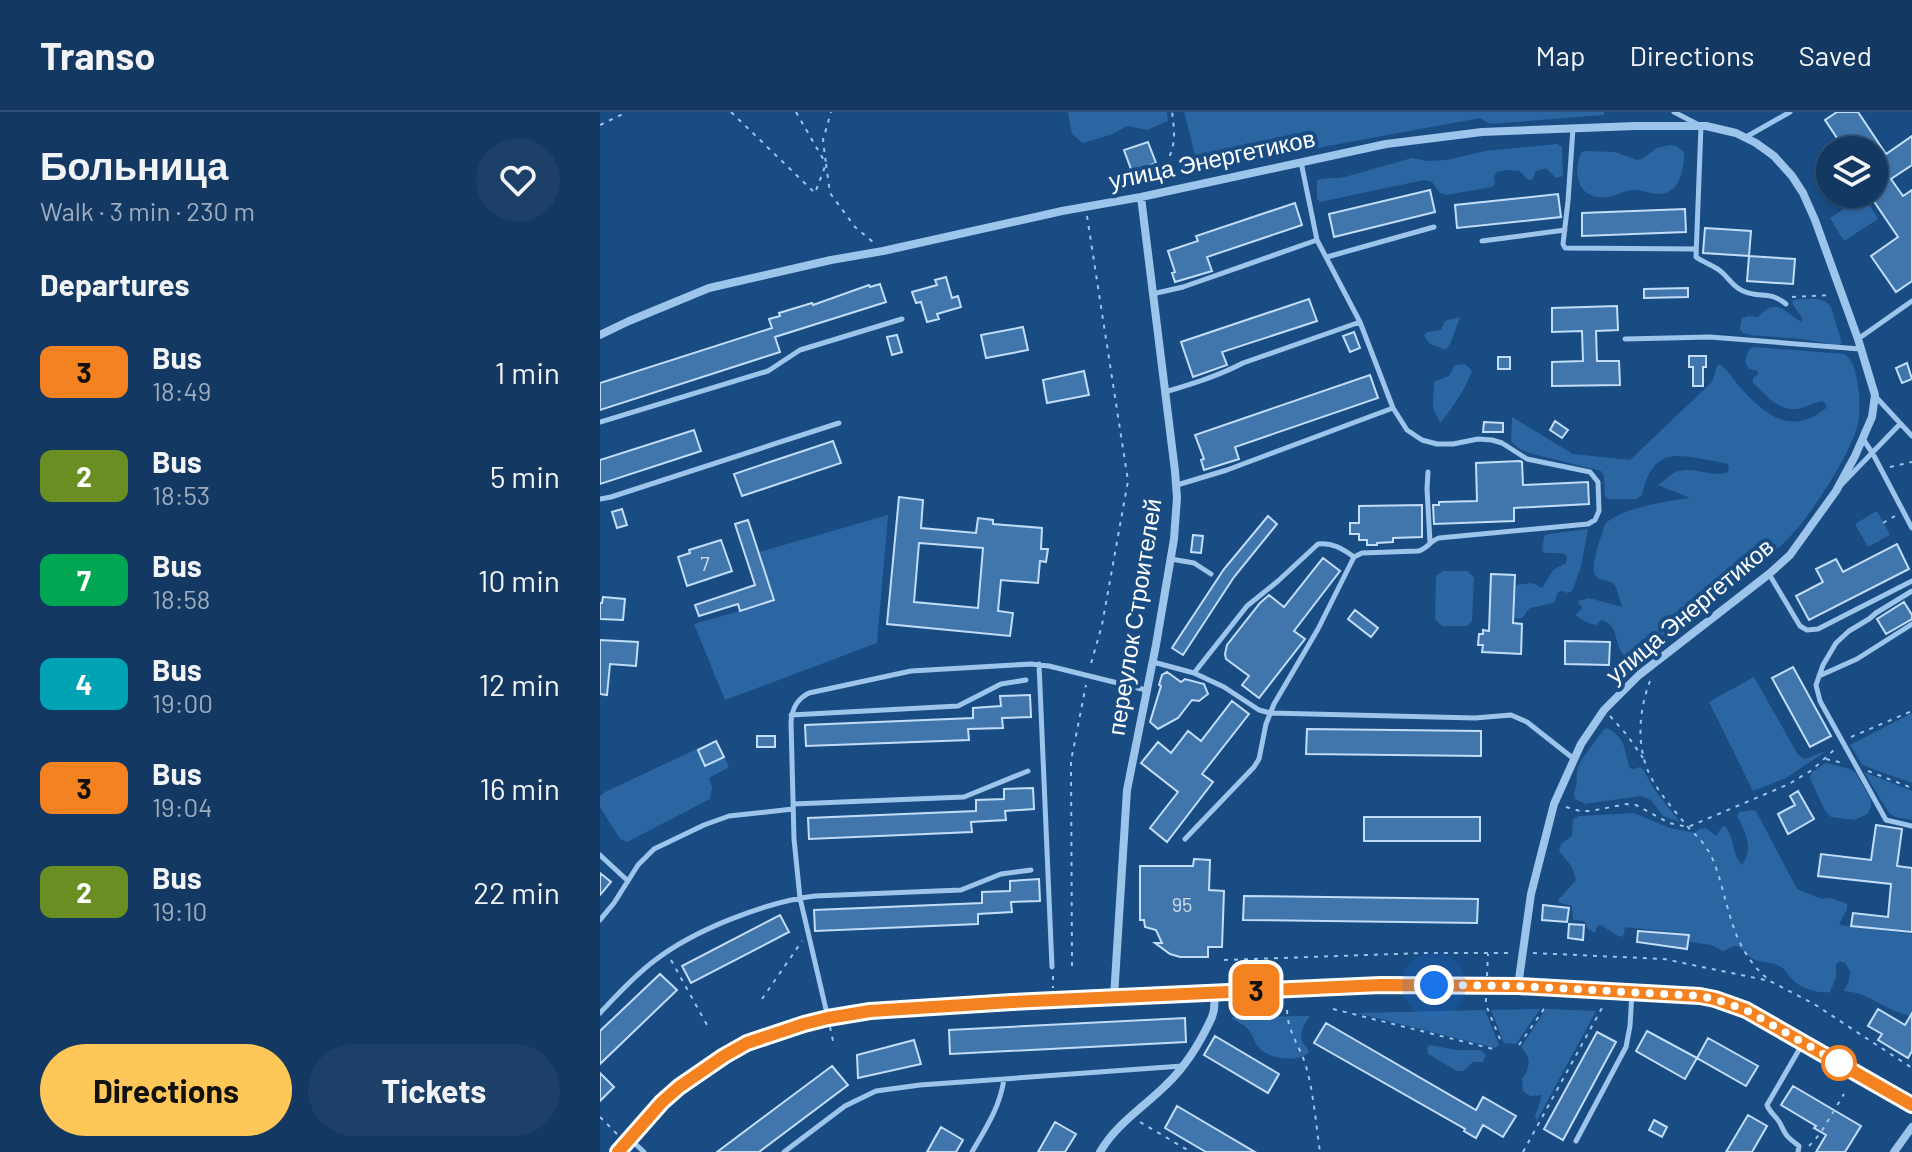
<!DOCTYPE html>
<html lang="en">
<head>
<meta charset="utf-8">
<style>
	body { margin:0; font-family:Barlow,sans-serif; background:#1c4068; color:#f1f3f6; height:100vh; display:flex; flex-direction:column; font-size:30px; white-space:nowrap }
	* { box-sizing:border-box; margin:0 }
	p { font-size:26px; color:#9dacbe }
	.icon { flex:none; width:44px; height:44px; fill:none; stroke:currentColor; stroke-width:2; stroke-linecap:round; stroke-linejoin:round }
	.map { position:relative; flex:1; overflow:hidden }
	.side { display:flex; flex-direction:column; background:#133962; width:600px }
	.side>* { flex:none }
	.badge { padding:0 16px; border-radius:12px; font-size:28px; line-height:52px }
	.fabs { position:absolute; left:1216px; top:24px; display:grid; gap:16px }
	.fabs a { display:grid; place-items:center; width:72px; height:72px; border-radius:50%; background:#133962; box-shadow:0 2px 6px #0004,0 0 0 2px #325377; font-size:40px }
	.you { position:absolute; width:40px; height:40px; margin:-20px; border:6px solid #fff; border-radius:50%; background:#1a73e8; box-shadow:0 0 0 12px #1a73e833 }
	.map>.badge { position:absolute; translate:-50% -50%; box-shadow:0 0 0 4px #fff }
	h2 { padding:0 40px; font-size:30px; line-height:72px }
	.round { display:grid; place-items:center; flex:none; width:84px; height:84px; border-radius:42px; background:#1c4068 }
	.summary { display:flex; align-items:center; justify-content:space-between; height:136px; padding:0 40px }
	h1 { font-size:38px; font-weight:700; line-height:60px }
	.action { display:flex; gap:16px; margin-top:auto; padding:16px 40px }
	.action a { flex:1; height:92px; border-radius:48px; background:#ffc758; color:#111; font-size:32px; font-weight:700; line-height:92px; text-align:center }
	.action a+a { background:#1c4068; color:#f1f3f6 }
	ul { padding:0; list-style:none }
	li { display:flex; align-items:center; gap:24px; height:104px; padding:0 40px }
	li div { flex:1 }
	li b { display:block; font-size:30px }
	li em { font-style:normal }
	li .badge { min-width:88px; font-weight:700; text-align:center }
	header { display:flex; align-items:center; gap:48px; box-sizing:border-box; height:112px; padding:0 40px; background:#133962; border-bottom:2px solid #325377 }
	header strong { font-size:38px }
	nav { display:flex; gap:44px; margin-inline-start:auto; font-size:28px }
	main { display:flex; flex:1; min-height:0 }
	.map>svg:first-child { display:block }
</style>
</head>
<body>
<header>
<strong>Transo</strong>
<nav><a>Map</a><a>Directions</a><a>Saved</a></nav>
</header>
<main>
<section class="side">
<div class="summary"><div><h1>Больница</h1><p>Walk · 3 min · 230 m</p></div><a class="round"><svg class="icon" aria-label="heart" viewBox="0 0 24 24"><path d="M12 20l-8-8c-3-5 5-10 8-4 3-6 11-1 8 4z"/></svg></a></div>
<h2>Departures</h2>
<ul>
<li><span class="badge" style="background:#f58220;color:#111">3</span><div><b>Bus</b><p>18:49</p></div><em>1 min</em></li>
<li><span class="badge" style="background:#6b8e23;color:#fff">2</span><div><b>Bus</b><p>18:53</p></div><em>5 min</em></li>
<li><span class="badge" style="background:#00a651;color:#fff">7</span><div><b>Bus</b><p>18:58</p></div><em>10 min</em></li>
<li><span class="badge" style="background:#00a3b4;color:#fff">4</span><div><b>Bus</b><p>19:00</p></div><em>12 min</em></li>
<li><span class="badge" style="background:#f58220;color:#111">3</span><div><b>Bus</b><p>19:04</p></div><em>16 min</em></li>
<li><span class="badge" style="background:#6b8e23;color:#fff">2</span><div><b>Bus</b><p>19:10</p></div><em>22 min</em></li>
</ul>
<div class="action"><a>Directions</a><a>Tickets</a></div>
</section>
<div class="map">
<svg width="1312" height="1040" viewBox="0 0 1312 1040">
	<rect width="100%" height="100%" fill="#194c83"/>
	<path fill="#2c66a2" d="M468,0H567L568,9L547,18L527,14L510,23L483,31L472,22Z
		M584,0H1004V3L890,12L880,6L599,58Z
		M957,32L962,35L963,64L956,66L946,56L936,59L932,68H929L919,59L906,58L897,60L894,65L895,72L892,75L846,83L840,81L832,70L824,68L720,90L717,87V68C726,65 736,67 745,65L812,46L828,49L847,48L885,39Z
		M1069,33L1076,34L1084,40C1084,62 1078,87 1050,81C1044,80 1039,77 1032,78C1023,79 1016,84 1007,85C979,88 972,64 981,41L985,39L1015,40L1037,48L1042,47L1057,36Z
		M1264,84L1278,107L1244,129L1230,106Z
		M1200,187C1212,187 1223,184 1231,195L1242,231L1238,233L1201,227L1150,223L1143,221L1140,217L1142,206L1148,204L1158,205C1177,184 1183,200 1202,210V206L1192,191L1194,188Z
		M860,205L851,230L846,238L830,232L824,224L827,220L841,218L845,209Z
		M1155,235L1244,242C1254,248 1256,262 1258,274C1260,286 1260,299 1258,311C1252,341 1204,416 1179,435C1171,442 1160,441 1153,449C1148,454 1146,460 1141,463C1109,488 1064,534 1025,544C1012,532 1021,513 1001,508L996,513L986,510L975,503L982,496L978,489L989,486L1022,495C1020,489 1017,474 1013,471C1007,467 999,470 995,463C990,454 1002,422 1005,412C1020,396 1068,389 1090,386L1058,373C1063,370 1069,363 1074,361C1092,352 1112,367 1128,360L1129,354L1125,351C1083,345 1054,329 1042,383L1036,387H1008L1005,384L1004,364L1001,359L933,342C923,339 918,337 911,329L912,305L973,342L1030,348L1112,270L1118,252C1127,256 1132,266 1139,274C1165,303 1191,325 1226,296V292L1222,289C1213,291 1205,296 1196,297C1178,299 1165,282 1153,271V266L1158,262V259L1149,257L1145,250L1149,237Z
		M865,252L872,259C864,279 854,294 840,311L833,295L834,270L849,264L855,253Z
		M1277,399L1290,423L1268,435L1255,412Z
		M288,403L277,531L125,588L94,512L174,489L159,440Z
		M988,417L981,455L972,479L967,481L963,479L958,480L954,491L930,496C923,502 926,508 914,506L916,473L932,471L942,476L953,458L966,451L967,445L963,441H946L942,439L944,424L948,422Z
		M843,459H868L874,466L872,509L867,514H842L835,507L836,464Z
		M1154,565L1198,643L1205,647L1226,639L1186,666L1153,679L1109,590Z
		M1312,601V671L1265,654L1262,652L1250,633Z
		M1008,616C1028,629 1023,638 1030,656L1034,657L1040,655L1043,657L1054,677L1080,710L1063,704L1051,688L1041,684L985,692L975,687L974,680C979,671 975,664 978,655C980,648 999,625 1004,617Z
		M116,628L129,655L109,666L112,676L110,687L27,730L20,727L0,695V684L5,680Z
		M1226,651L1250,657L1256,661L1271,688V695L1267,702L1255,708L1231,705L1225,699L1210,666L1212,660Z
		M1264,660L1312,679V708L1295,705L1289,701Z
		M1151,698L1156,699L1197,777L1222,787L1230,786L1247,792V797L1239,813L1312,822V904C1286,900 1269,880 1244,879L1249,869L1250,859L1245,851L1240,849L1236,852V865L1230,880C1219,882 1203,877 1194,869C1189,865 1186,858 1181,855C1172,849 1161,852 1150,845C1145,842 1141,834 1135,834C1130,835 1127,838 1123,839L1111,833L1090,830V822L1025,815L1023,825L1016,823L1001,813L997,814L995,821L988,817L984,809L973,808L972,794L958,790L959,787L976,768L972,755L959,739L961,732L972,724L973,707L979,704L1034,701L1070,716L1095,721L1099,717L1106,716L1116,724L1122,715L1125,714C1135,726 1131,741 1142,753C1154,736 1146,721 1137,704L1139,700Z
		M940,897L916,932L904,931L891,898Z
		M946,897L996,899L937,1008L935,1005L942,983L930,984L923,979L922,967C931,956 931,945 921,935Z
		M885,898L899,933L895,936L757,901Z
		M710,904C705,911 698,922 703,931C705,934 708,937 709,940C698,951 673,947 661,938C654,932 653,921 647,916C642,911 636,910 631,905Z
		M830,933L856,938H881L886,943L883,950H873L863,959H857L828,942L827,936Z"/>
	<path fill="#4176ac" stroke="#c2ddf9" stroke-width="2" fill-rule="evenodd" d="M1237,0H1258L1286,42L1312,24V53L1291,67L1303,84L1312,78V169L1296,180L1271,144L1298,125L1269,82H1274V38H1245L1225,8Z
		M548,30L556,51L532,60L524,38Z
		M830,78L835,100L734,125L729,102Z
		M958,82L961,105L857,116L855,93Z
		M695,91L702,113L607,145L612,159L575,170L572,161L575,160L568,139L598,129L596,124Z
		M1085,97L1086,120L982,124V101Z
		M1105,116L1151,119L1149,144L1195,147L1193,172L1147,169L1149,144L1103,141Z
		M346,165L352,186L358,184L361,195L337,202L339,207L327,210L321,190L316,191L312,180L337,173L335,168Z
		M280,172L286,190L175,225L180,240L0,298V271L172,216L169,207L180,204L179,201L212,191L213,193L269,173L270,175Z
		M1088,176V185L1044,186V177Z
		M709,187L717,209L622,240L627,253L593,265L581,230Z
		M1017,194L1018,218L996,219L997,249H1019L1020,273L952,274V250L983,249L982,219L952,220V196Z
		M423,215L428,238L386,246L381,223Z
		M754,220L760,236L750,240L743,224Z
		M297,223L302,240L292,243L287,225Z
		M1089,244H1106V255H1103V274H1093V255H1089Z
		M898,245H910V257H898Z
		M1307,251L1312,267L1302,271L1296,256Z
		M484,259L489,283L447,291L443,268Z
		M770,263L778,286L635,335L639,347L604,358L601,348L604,347L595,323Z
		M955,309L968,318L962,326L950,318Z
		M884,310L903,311V320H883Z
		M94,318L101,339L0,372V348Z
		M233,329L241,351L142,384L134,362Z
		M920,349L922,350L923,373L988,370L989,392L914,396V409L834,412L833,393H839V390L877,389L876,351Z
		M299,385L323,388L321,416L376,421L378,406L393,408V412L442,416L441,437H448L446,450L440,449L438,471L401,468L398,499L413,501L410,524L287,512ZM319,431L383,436L378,496L314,490Z
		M822,393V425L793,426V430L777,431V433H767V428H759V422H750V411H759V394Z
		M22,397L27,413L17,416L12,400Z
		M668,404L677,412L634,465L583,543L572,536L624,457Z
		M148,408L174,488L140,499L138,492L99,504L95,493L155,473L135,412Z
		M593,423L603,424L601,441L591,440Z
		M121,428L132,459L87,474L78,445L90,441L89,438Z
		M1297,432L1309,457L1209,508L1196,484L1223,470L1216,457L1236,447L1243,460Z
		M723,446L740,459L694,519L705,527L659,586L642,573L649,564L626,547L625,542L627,533L660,491L669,483L684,495Z
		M891,462L915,463L913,511L922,512L921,542L882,540L883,533H878L879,522H883V518L889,519Z
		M3,485L25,487L23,508L0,507V491H2Z
		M1304,490L1312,503V507L1286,522L1277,507Z
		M755,498L778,516L771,525L748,507Z
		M0,528L38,530L36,554L10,552L7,583L0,582Z
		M965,529L1010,530L1009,553L965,552Z
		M1193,555L1231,624L1210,635L1172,566Z
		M567,560L581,570L585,567L604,572L608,582L599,589L592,588L578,606L558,617L550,610L561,574L559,573L562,563Z
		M430,583L431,605L402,606L403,616L368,617L369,628L206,634L205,613L373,606V596L401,594L400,584Z
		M632,589L649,602L602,662L613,670L567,730L550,716L578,680L541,651L558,630L571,641L588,619L601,629Z
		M707,617L881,619V644L706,642Z
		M157,624H175V635H157Z
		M116,629L124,645L105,654L98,638Z
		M433,676L434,697L405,699L406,708L371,710L372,720L209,727L208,706L376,699V688L404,687V677Z
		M1198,679L1214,707L1188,722L1178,702L1195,693L1190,684Z
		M764,705H880V729H764Z
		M1276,713L1302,717L1297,754L1312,756V820L1251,814L1253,801L1288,805L1291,772L1218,764L1221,742L1271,748Z
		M594,747L610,748L609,778L624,779L622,835H608V845H580L570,842L555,831H562L556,818L545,815L544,808H540V754H593Z
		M0,761L11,770L0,783Z
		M439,767L440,789L411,790L412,800L378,802V812L215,819L214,798L382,791V780L410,779V769Z
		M644,784L878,787L877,811L643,808Z
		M943,793L969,796L967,810L942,808Z
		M180,803L189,820L91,871L82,854Z
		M969,812L984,813L983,828L968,826Z
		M1038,819L1089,823L1087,837L1037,830Z
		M60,862L77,878L0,952V919Z
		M1278,897L1305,913L1312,901V939L1308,946L1278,928L1282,922L1268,914Z
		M585,906L586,930L350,942L349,918Z
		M726,911L876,998L883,985L916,1004L903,1025L883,1013L876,1026L864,1019L865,1017L714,931Z
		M1047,919L1097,946L1085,967L1036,939Z
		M997,920L1016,930L963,1028L944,1017Z
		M615,924L679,962L668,981L604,943Z
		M1108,926L1158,954L1146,974L1097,946Z
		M314,928L321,952L258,966L257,943Z
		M232,954L248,973L159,1040H117Z
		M0,961L14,975L0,989Z
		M1193,974L1261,1014L1245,1040H1216L1226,1023L1214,1016L1216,1014L1181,993Z
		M577,994L655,1040H606L565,1016Z
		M1148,1003L1167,1014L1152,1040H1126Z
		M1054,1008L1067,1015L1062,1025L1049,1018Z
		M455,1010L476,1022L465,1040H438Z
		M341,1015L363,1028L356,1040H327Z"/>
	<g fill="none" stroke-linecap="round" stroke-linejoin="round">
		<path stroke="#9dc4eb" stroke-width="2" stroke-dasharray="4 6" stroke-linecap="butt" d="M131,0L215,81L226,52L223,28L231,0
			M196,0L226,52L230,81L255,115L273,130
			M0,13L27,0
			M555,70C573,42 577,33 572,0
			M487,104L528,369L502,513L490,555
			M1192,185L1229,183
			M1290,355L1312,350
			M1283,411L1295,404
			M1050,569C1041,593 1037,621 1044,647C1050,672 1071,694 1087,714C1094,722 1102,728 1107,737C1113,745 1116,756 1119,765C1131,805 1135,840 1169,868
			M1010,604L1027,623L1043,646
			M1251,625L1312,599
			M1226,647L1243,651
			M1268,659L1312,676
			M966,695L980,699H991L1026,692L1036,693L1069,711L1088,715L1189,672L1212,658L1236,636
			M933,841L1064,847L1170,869L1214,892L1312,956
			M71,848L107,913
			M624,848L823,841H910
			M472,854L471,649L486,573
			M453,864V876
			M887,864L888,842
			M886,886V893L902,932
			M162,887L202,829
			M733,897L893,937
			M687,898C688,923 701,934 707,958C714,984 716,1013 720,1040
			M230,915L233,929
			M919,933L946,894
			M0,1005L18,1023
			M540,1010L591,1040
			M1209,1034L1220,1022L1244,982
			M923,1040L1003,894"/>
		<path stroke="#9dc4eb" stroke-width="5" d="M1074,0L1101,14L1096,145C1103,150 1112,153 1119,158C1128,164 1132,175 1143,179C1160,187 1169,178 1186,192
			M973,16L968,89L963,132L965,136L1096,137
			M1146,25L1190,0
			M882,129L965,118
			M727,145L834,115
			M552,182L583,175L717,128
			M1025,227L1110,225L1260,237
			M1258,227L1312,189
			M565,280C592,272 618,264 643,251L760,210
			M1275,284L1312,324
			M0,310L168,259L200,238L302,207
			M1263,327L1273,342L1312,416
			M828,360L827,377L830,430
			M1242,372L1300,312
			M577,373L627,358L793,296
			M0,387L11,385L239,311
			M571,447L594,451L611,462
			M1169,462L1200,514L1207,518L1218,517L1312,469
			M1312,479L1276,501L1269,507L1249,519L1236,531L1223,553L1216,573L1220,589L1286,708L1312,714
			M553,550L594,561L647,494L678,469L718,432C732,430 743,437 754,445L762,441L818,439C827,437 830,429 839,426L988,412L995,408L999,399L998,370L990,360L927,347L902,331L892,328L878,327L853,332H837L822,328L807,318L793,296L760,210L717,128L701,50
			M439,552L452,855
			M594,561L624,575L659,598L670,601L875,606L911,603L927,610L974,647
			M1219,564L1257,547L1312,512
			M191,603L358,594L401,572L426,568
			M193,692L364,685L428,659
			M585,727L654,655L659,647L666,612L674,592L718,517L754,445
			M0,743L28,769
			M0,808L14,791L38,753L54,737L104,713L129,704L193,697
			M0,901C17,883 34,864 54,849C94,818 165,790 215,784L361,778L401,762L431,758
			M228,906L200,786L194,727L191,610C192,596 197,587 209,581L311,559L431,552L449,554L546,578
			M30,1027L44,1040
			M976,1029L1026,935L1030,914L1032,880
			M184,1040L245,994L276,979L320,973L582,954
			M372,1040C386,1016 400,995 404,967
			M1198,1040L1199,1034C1187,1025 1186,1024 1180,1011C1175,1003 1170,1001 1167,993L1203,931"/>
		<path stroke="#9dc4eb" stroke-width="8" d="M0,223L29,209L109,176L231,148L283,139L462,99L541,85L786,32L882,20L1035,14H1106L1136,21L1156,31L1174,44L1192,64L1203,81L1215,108L1258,227L1275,283L1272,305L1255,344L1236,379L1190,443L1169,462L1039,563L1004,598L981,632L954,692L931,782L918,874
			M514,885L527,678L556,533L574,427L577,386L575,359L541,85
			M18,1040L62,990L103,957L147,931L228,906L270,899L412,890L781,873L918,874L1066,881L1115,887L1146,898L1312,993
			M500,1040C516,1012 544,995 566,973C585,955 601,929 612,905L614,898L615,881
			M1294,1040L1312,1015"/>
	</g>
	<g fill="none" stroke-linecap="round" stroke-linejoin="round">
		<defs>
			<path id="line" d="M18,1040L62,990L79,975L124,944L147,931L204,912L228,906L270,899L412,890L781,873L918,874L1100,884L1115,887L1146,898L1312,993"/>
		</defs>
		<use href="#line" stroke="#fff" stroke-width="18"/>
		<use href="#line" stroke="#f58220" stroke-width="12"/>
		<path stroke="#fff" stroke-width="8" stroke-dasharray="0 14.4" d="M834,873L918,874L1100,884L1115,887L1146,898L1239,951"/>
	</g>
	<circle fill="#fff" stroke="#f58220" stroke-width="4" cx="1239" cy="951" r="16"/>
	<g text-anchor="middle" stroke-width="8" stroke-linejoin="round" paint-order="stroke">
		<g font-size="20" fill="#d0ddea">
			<text x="105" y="459">7</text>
			<text x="582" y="800">95</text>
		</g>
		<g font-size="24" fill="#fff" stroke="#194c83">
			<text transform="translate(612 48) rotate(-12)" y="8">улица Энергетиков</text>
			<text transform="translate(1090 499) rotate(-40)" y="8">улица Энергетиков</text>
			<text transform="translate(535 505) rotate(-81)" y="8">переулок Строителей</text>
		</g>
	</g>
</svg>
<div class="fabs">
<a><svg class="icon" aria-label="layers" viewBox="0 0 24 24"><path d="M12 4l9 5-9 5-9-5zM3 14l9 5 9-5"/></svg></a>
</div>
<div class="you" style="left:834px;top:873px"></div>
<b class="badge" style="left:656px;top:878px;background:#f58220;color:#111">3</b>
</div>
</main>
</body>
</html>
